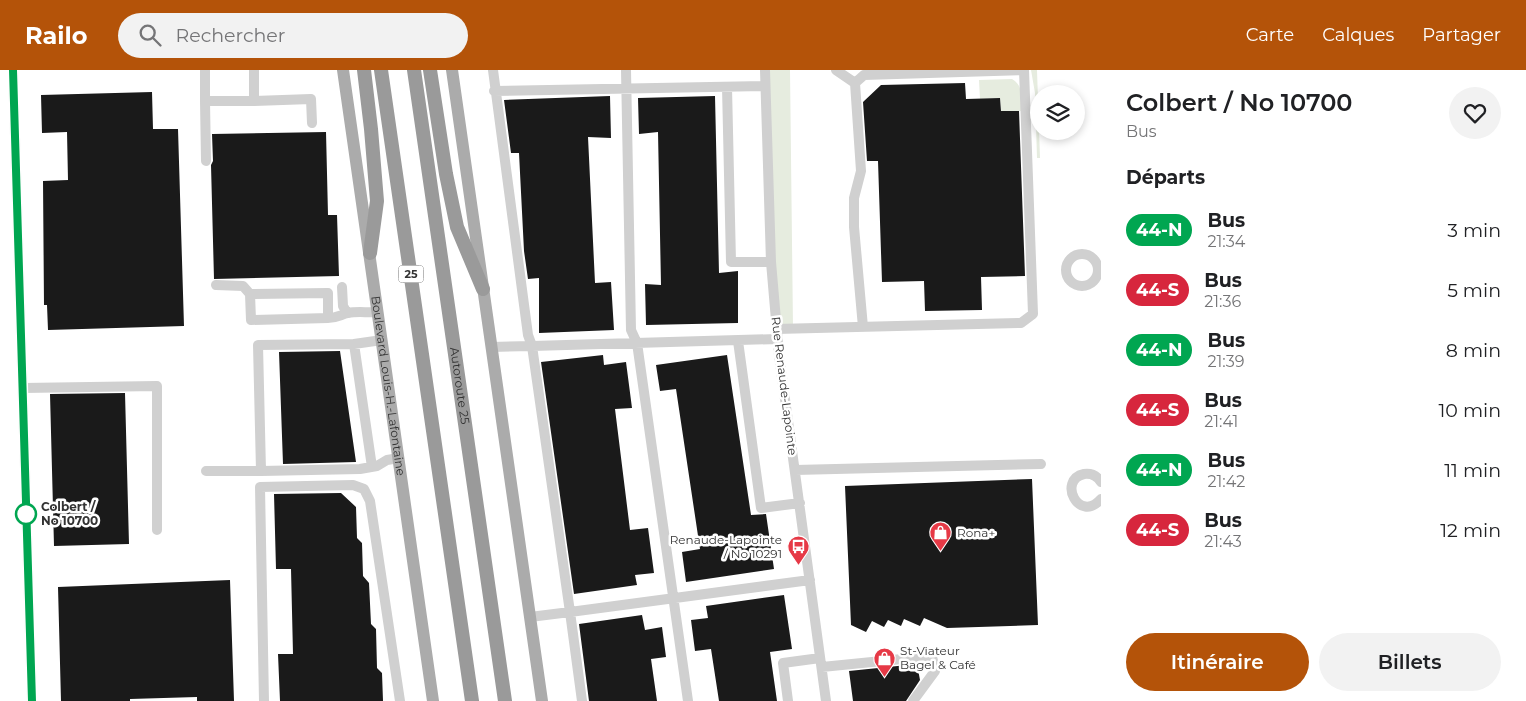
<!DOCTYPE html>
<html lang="fr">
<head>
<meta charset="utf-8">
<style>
	body { margin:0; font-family:Montserrat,sans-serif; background:#f2f2f2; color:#202124; height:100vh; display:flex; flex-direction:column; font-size:19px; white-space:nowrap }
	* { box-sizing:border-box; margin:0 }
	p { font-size:16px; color:#757577 }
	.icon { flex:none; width:28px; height:28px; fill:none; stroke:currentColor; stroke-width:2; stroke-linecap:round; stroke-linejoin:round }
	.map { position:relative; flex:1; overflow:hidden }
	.panel { display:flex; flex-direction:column; background:#fff; width:425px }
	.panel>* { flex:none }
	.badge { padding:0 10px; border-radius:16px; font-size:18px; line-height:32px }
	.buttons { position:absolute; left:1030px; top:15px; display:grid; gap:10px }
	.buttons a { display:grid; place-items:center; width:55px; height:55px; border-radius:50%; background:#fff; box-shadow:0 2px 8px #0003; font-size:25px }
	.map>.badge { position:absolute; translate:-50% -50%; box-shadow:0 0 0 2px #fff }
	h2 { padding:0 25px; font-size:19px; line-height:45px }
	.round { display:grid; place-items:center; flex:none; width:52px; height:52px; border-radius:26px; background:#f2f2f2 }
	.overview { display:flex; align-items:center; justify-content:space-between; height:85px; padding:0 25px }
	h1 { font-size:24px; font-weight:600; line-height:38px }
	.action { display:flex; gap:10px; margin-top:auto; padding:10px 25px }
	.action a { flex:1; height:58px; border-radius:30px; background:#b45309; color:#fff; font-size:20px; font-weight:600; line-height:58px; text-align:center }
	.action a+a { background:#f2f2f2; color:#202124 }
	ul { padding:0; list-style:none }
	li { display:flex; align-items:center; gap:15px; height:60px; padding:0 25px }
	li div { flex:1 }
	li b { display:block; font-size:19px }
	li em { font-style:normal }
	li .badge { min-width:55px; font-weight:700; text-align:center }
	header { display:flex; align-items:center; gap:30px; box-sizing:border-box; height:70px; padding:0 25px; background:#b45309; color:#fff }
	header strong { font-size:24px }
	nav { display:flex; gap:28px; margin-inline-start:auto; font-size:18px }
	.search { width:350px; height:45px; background:#f2f2f2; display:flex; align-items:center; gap:12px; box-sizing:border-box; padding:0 18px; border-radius:28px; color:#757577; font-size:19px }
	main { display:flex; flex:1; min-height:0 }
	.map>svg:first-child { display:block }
</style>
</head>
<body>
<header>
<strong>Railo</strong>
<div class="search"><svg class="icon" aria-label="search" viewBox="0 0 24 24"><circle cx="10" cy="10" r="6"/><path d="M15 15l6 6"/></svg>Rechercher</div>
<nav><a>Carte</a><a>Calques</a><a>Partager</a></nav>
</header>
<main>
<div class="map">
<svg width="1101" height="631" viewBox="0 0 1101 631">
	<rect width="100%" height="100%" fill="#fff"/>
	<path fill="#e6ecdf" d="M765,0H790L793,258L776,259Z
		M1031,0H1037L1040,88H1037L1035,23Z
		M1012,9C1024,16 1021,28 1021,41H1001L1000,28L980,29L979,10Z"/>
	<path fill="#1a1a1a" d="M965,13L966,29L1000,28L1001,41H1019L1025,206L981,207L982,240L925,241L924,211L882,212L878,91H867L863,32L881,15Z
		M152,22L153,59H178L184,256L48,260L47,235H44L43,111L68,110L67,62L42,63L41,25Z
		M610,26L611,68L588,67L595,213L611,212L614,260L539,263V208L528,209L524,181L519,83H511L504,30Z
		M715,26L719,203L738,201V253L646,255L645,214L661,215L658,62L639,64L638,28Z
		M326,62L328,145H337L339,206L214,209L211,95L213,91L212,64Z
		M340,281L356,392L283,394L279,282Z
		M603,285L604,295L626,292L632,338L615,339L630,460L648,458L654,503L635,505L637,515L574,524L541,292Z
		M727,285L751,445L766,444L774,499L686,512L682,482L700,479L676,319L660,321L656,295Z
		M125,323L129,474L54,476L50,324Z
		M1032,409L1038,555L947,558L924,548L920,556L904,549L901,556L888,550L884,557L872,551L866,562L851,555L845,416Z
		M341,423L356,437L357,468L362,473L363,506L369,513L371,554L376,559L377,598L382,603L383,631H280L278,584H293L291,499H276L274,424Z
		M230,510L234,631H197V627L130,629V631H61L58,517Z
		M784,525L792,579L770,582L777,631H719L711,579L695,581L691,550L708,548L706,536Z
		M642,545L645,560L662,557L666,587L651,589L657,631H589L579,554Z
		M917,594L920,610L906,631H853L849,601Z"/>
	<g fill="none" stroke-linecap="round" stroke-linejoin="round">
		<path stroke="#d0d0d0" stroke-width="10" d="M13,0L32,631
			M205,0V31H254
			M254,0V31L311,29L312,53
			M493,0L528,265L532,276L777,269
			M626,0L631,260L637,273L688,631
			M765,0L771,192L779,285L826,631
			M836,0L855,13
			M727,17L731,192H771
			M494,21L765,16
			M205,31L206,91
			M1066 200a16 16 0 1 1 32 0a16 16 0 1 1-32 0Z
			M216,215L243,216L250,224
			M342,217L343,236L347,243
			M328,248V223L250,224L251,250L328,248C337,248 340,245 348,243C358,241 368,243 378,242
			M776,259L1021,253L1033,244L1024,0L864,5L855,13L861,101L854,128V157L863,257
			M382,270L354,274L258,275L261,401L360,399L377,396L387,390L399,388
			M738,271L761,438L800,433
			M354,274L372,397
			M491,277L532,276L570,542L810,510
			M23,318L157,316V460
			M795,400L1041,394
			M206,401H261
			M1101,412C1097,406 1091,403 1084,404C1057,410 1079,454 1101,429
			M530,547L570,542L582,631
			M822,597L932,586L935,601L913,631
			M264,631L260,417L353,415L364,419L370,431L400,631
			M788,631L783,593L820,588"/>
		<g stroke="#ababab" stroke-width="12">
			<path id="s1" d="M343,0L433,631"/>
			<path d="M452,0L542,631"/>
		</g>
		<g stroke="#9a9a9a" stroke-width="14">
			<path d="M364,0L371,59L377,131L370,183"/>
			<path d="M381,0L472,631"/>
			<path id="s2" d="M414,0L505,631"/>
			<path d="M430,0L446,104L457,157L483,219"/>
		</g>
	</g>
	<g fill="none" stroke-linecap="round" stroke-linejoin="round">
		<defs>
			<path id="line" d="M13,0L32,631"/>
		</defs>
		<use href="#line" stroke="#fff" stroke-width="11"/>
		<use href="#line" stroke="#00a651" stroke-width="8"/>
	</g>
	<defs>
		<symbol id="shop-pin" viewBox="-11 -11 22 30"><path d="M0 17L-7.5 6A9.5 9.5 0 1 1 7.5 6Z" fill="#e63946" stroke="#fff"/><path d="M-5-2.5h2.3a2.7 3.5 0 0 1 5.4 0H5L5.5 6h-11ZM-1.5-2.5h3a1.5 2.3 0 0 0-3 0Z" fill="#fff"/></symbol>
		<symbol id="bus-pin" viewBox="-11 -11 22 30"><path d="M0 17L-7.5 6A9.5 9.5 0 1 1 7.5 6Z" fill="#e63946" stroke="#fff"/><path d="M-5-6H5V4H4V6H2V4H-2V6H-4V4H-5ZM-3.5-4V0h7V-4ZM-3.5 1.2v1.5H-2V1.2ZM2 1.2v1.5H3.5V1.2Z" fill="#fff"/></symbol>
	</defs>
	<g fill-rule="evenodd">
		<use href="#shop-pin" x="928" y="450" width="25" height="34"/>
		<use href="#bus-pin" x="786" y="464" width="25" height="34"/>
		<use href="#shop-pin" x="872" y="576" width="25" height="34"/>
	</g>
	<circle fill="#fff" stroke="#00a651" stroke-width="2.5" cx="26" cy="444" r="10"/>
	<g text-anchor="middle" stroke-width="5" stroke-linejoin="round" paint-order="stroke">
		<rect fill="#fff" stroke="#707070" stroke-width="1" x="398.5" y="195.5" width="25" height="17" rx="4"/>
		<g font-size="11" font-weight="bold" fill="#333">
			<text x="411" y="208">25</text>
		</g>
		<g font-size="12" fill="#333" stroke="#fff">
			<text dy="4" stroke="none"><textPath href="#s1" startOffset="319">Boulevard Louis-H.-Lafontaine</textPath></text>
			<text dy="4" stroke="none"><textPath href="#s2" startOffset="319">Autoroute 25</textPath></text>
			<text transform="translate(784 316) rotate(83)" y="4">Rue Renaude-Lapointe</text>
		</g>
		<g font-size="12" font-weight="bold" fill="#333" stroke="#fff" text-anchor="start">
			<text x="41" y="441">Colbert /<tspan x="41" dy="14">No 10700</tspan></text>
		</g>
		<g font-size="12" fill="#333" stroke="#fff" text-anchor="start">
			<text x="957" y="467">Rona+</text>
			<text x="782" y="474" text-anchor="end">Renaude-Lapointe<tspan x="782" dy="14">/ No 10291</tspan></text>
			<text x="900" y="585">St-Viateur<tspan x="900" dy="14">Bagel &amp; Café</tspan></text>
		</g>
	</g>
</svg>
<div class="buttons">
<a><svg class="icon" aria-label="layers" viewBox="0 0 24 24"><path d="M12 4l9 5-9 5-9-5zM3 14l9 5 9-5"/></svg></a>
</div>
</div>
<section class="panel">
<div class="overview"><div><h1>Colbert / No 10700</h1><p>Bus</p></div><a class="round"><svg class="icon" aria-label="heart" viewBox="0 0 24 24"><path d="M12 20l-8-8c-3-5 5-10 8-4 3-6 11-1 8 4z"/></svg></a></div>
<h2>Départs</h2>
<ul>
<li><span class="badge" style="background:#00a651;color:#fff">44-N</span><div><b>Bus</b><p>21:34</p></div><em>3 min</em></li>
<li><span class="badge" style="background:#d7263d;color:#fff">44-S</span><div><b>Bus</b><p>21:36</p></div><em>5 min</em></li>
<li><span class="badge" style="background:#00a651;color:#fff">44-N</span><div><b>Bus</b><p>21:39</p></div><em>8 min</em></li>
<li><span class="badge" style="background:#d7263d;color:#fff">44-S</span><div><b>Bus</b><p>21:41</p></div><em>10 min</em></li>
<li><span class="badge" style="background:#00a651;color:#fff">44-N</span><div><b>Bus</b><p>21:42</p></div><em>11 min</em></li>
<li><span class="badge" style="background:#d7263d;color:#fff">44-S</span><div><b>Bus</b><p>21:43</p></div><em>12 min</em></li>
</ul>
<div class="action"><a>Itinéraire</a><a>Billets</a></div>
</section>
</main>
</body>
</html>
